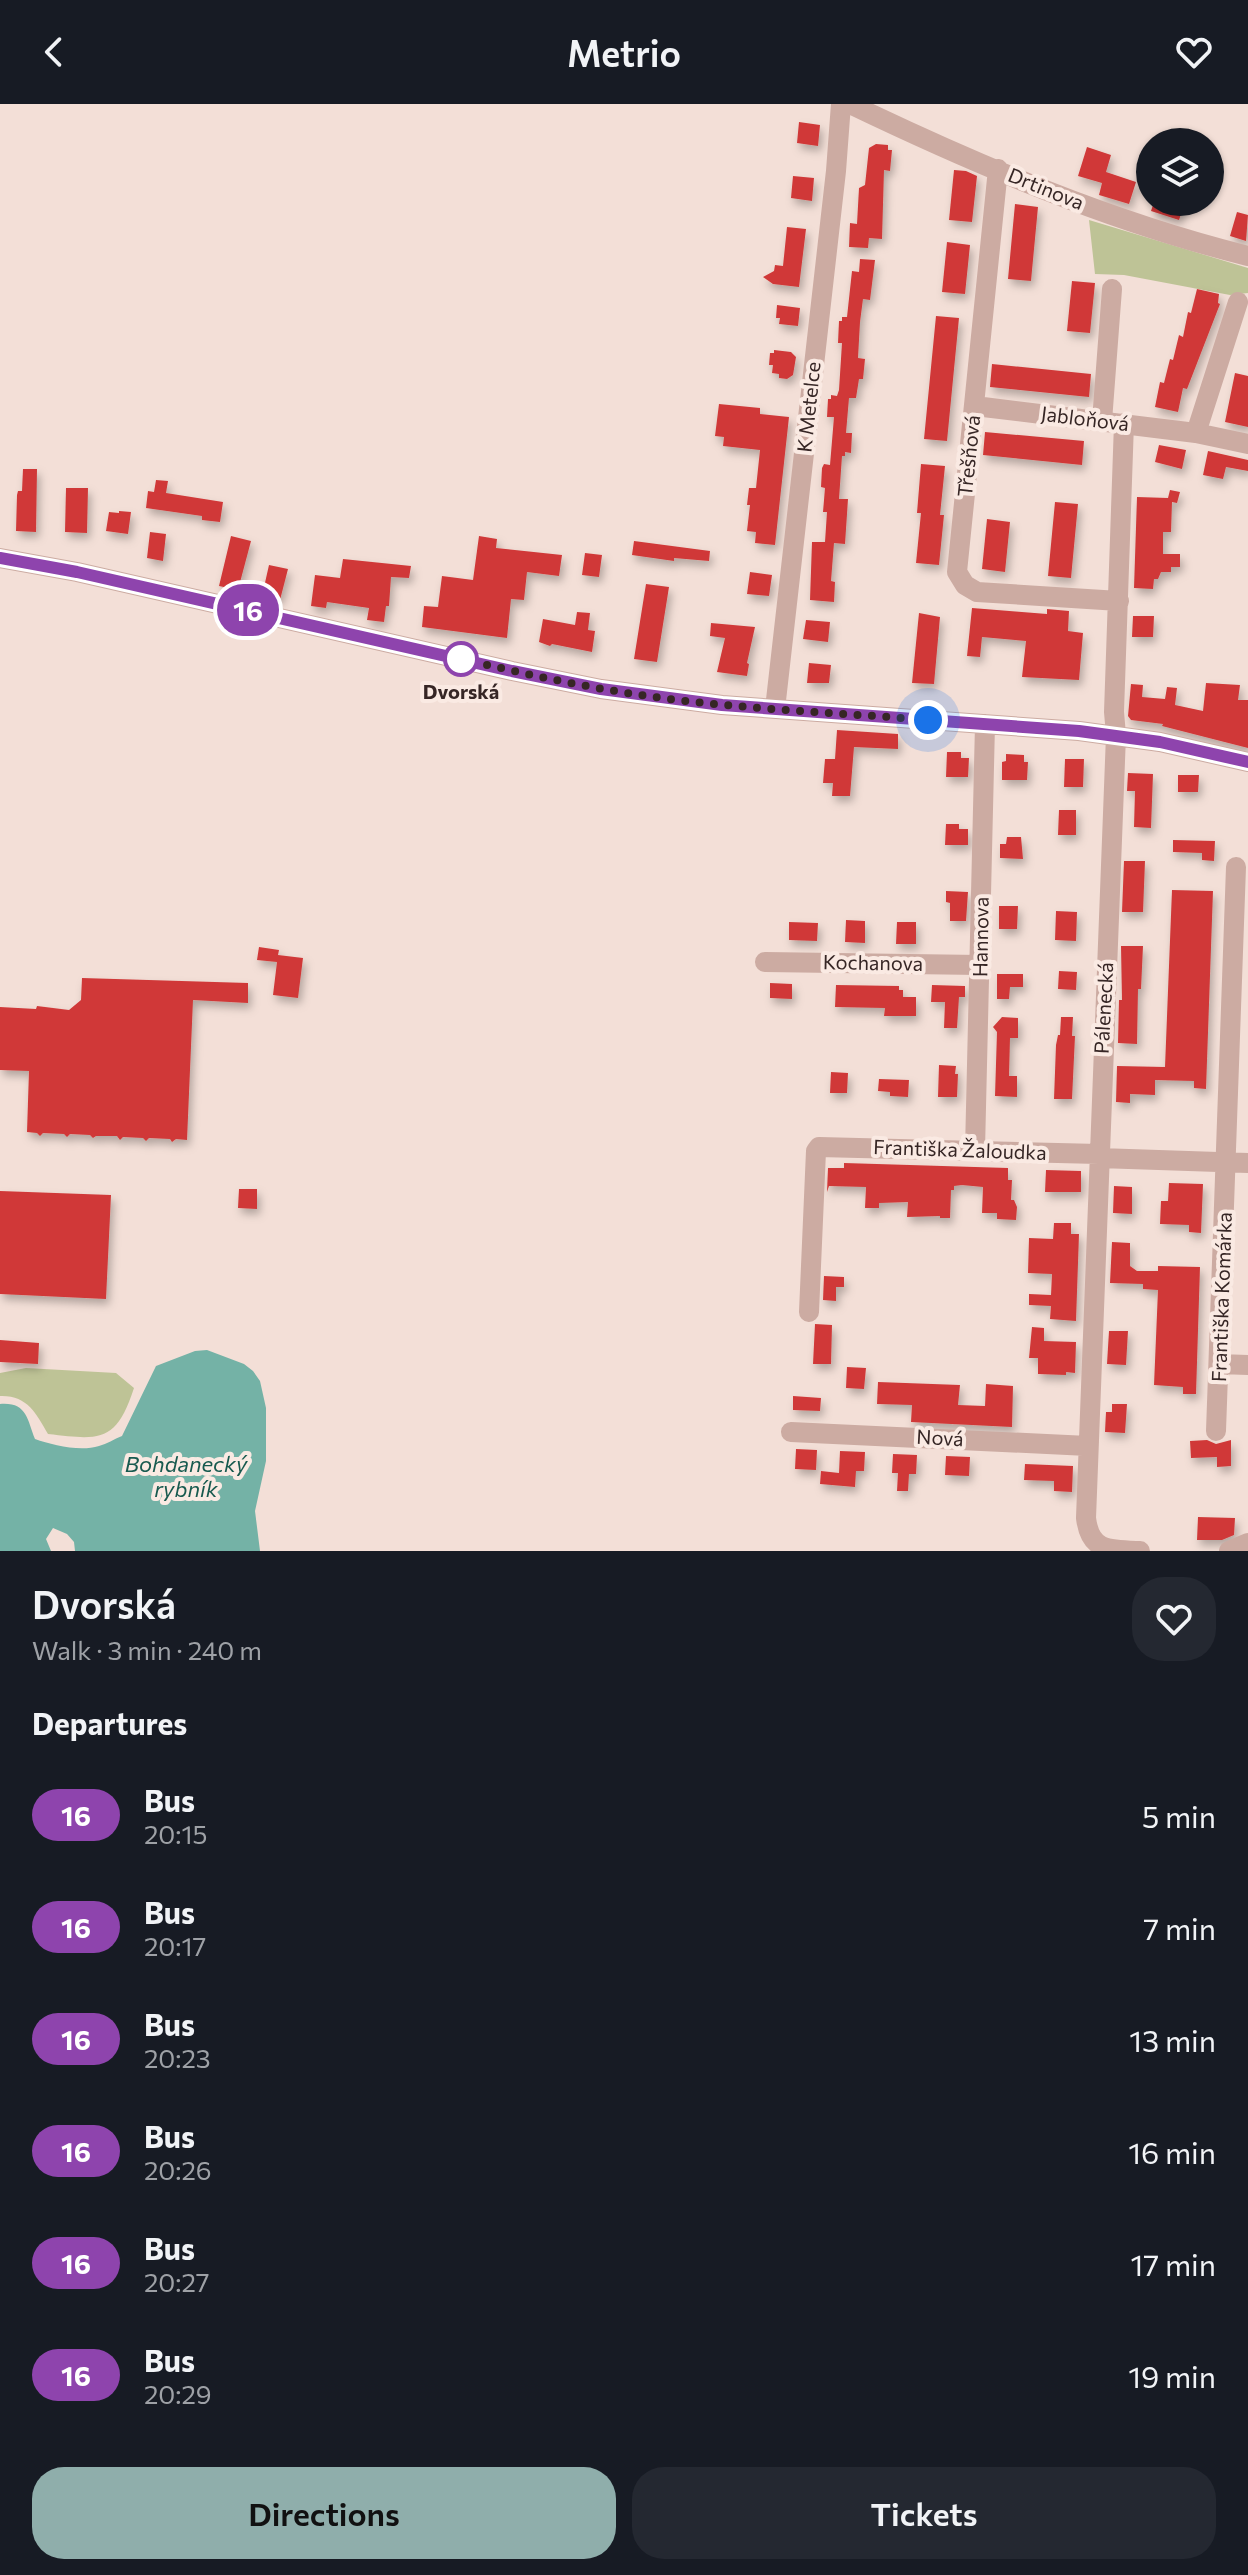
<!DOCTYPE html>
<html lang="en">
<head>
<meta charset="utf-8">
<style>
	body { margin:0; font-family:Commissioner,sans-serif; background:#242831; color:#f1f3f6; height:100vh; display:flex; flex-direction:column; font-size:30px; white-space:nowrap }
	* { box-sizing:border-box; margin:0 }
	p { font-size:26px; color:#9ea1a6 }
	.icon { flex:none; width:44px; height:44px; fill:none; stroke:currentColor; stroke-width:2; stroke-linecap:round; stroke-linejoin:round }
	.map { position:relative; height:1447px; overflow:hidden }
	.sheet { display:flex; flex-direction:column; background:#171b24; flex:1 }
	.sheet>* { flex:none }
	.badge { padding:0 16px; border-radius:26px; font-size:28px; line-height:52px }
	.tools { position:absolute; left:1136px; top:24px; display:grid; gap:16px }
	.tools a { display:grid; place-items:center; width:88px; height:88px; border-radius:50%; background:#171b24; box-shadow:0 2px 6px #0004; font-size:40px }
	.you { position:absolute; width:40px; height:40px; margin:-20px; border:6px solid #fff; border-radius:50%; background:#1a73e8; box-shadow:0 0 0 12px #1a73e833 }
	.map>.badge { position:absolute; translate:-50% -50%; box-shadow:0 0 0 4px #fff }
	h2 { padding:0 32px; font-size:30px; line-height:72px }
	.round { display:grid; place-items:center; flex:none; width:84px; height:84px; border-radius:32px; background:#242831 }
	.summary { display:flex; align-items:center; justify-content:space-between; height:136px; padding:0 32px }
	h1 { font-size:38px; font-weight:600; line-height:60px }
	.primary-button { display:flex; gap:16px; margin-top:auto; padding:16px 32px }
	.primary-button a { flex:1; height:92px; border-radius:32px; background:#8faeab; color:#111; font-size:32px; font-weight:600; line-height:92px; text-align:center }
	.primary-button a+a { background:#242831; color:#f1f3f6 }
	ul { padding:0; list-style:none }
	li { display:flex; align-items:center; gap:24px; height:112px; padding:0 32px }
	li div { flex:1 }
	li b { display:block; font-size:30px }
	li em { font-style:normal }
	li .badge { min-width:88px; font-weight:700; text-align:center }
	header { display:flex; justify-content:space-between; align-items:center; height:104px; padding:0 32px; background:#171b24; font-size:36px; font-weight:600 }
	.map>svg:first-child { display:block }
</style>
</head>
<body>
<header><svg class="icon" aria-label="back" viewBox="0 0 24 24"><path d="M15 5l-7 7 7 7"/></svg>Metrio<svg class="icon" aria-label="heart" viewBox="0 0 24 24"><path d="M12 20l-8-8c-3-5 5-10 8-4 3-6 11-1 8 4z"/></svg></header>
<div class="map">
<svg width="1248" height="1447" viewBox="0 0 1248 1447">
	<defs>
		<filter id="shadow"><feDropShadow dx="3" dy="5.5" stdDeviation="4" flood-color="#0004"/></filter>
	</defs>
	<rect width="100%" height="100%" fill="#f3dfd7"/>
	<path fill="#bec396" d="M1089,116L1248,164V189L1230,191L1124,171L1095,170Z
		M26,1264L116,1269L134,1284C116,1339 100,1336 48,1330C36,1309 27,1291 0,1292V1269Z"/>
	<path fill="#74b2a6" d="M207,1246L244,1260L253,1267L260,1277L266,1304V1357L255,1407L260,1447H75L74,1438L67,1430L53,1424L46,1435L51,1447H0V1300C27,1298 27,1315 35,1335C52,1341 80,1348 99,1342C107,1340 114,1335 122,1332L156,1262L195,1247Z"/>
	<path fill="#d03938" filter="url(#shadow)" d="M799,18L820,21L818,42L797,39Z
		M876,40L888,41V46H892L890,67L884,66L882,135L869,134L868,144L849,143L850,119L857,120L859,84L865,81L869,44Z
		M1087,43L1111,51L1106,68L1136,78L1129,100L1099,91L1102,79L1078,72Z
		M954,66L966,67L977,72L972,118L949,116Z
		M793,72L814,74L812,97L791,94Z
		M1154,98H1173L1184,101L1179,116L1151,107Z
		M1015,100L1038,103L1031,177L1008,175Z
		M1237,108L1248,111L1246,137L1230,132Z
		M787,123L806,125L799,183L773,180L763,173L774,167L775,161L783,162Z
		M947,138L970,141L965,190L942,188Z
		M860,155L875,156L870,196L863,195L860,218L858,254L865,255L863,275H859L856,294H849L846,329H852L851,349L845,348V352H842L839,395H848L845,440L834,439L831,477L835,478L834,498L810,496L812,438H825L827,408H823L825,384L821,383L822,364L824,360L830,361L834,313H827L828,295H831V291L837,292L839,286L842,239H838L839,217H842V213H847L852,167L859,168Z
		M1072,177L1095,179L1090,229L1067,227Z
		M1197,185L1219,190L1218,199L1220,200L1187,285L1183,284L1178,308L1155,303L1160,278L1164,279L1170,255L1173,256L1179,231L1183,233L1188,208L1191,209Z
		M777,201L800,204L798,222L779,220L780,214H776Z
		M936,212L959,214L947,337L924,335Z
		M774,246L791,248L796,253L793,271L787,275L779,274V270L772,269L773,261H769L770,249H774Z
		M992,260L1091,270L1089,293L990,283Z
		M1235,269L1248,272V323L1225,318Z
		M719,300L760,304V310L789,313L775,441L755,439L756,428L747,427L750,401H747L749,384H756L760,346L723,342L724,333L715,332Z
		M985,328L1084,337L1082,361L983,351Z
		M1159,341L1186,346L1182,365L1155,358Z
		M1208,347L1248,356V367L1226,363L1223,375L1203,371Z
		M921,360L945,362L940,411H944L939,461L916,459L921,409H917Z
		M23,365H37L36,428L16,427L17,391L18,387H22Z
		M156,376L168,377L166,389L223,398L220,418L202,416V412L146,404L148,387L154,388Z
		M66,384H88L87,429L65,428Z
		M1170,386L1180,388L1177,399L1172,398L1171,428H1163V450H1180V463H1171V468H1161L1158,475H1154L1153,485L1134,484L1137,393L1168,394Z
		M1055,398L1078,400L1071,474L1048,472Z
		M119,407L131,408L128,430L106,427L109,408L119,409Z
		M987,415L1010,418L1005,468L982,465Z
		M150,428L166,430L163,457L147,454Z
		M231,432L251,437L238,486L219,482Z
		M479,432L497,435L496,444L562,451L559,472L527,468L524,496L511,495L507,534L422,523L424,502L438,503L442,472L473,476Z
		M634,437L710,447L709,457L674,454V457L632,451Z
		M585,449L602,451L599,473L582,471Z
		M343,455L411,462L409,474L391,473L389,502H386L384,518L367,516L369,504L327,498L326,504L311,502L315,471L340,474Z
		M269,461L288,465L280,496L262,492Z
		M750,468L772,471L769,492L747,490Z
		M646,480L669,483L657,558L634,555Z
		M972,504L1047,510V505L1069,507L1068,527L1083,529L1079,576L1022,573L1026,537L982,533L980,553L967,552Z
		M577,508L590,509L588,526L595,527L592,548L552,540L550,542L539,538L543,515L575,521Z
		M919,509L940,513L934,580L912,579Z
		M1133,512H1154L1153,533H1132Z
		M806,516L830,518L828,538L803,535Z
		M711,519L755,523L747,559L749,560L747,572L717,568L725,534L710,532Z
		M809,559L831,561L829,579H807Z
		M1206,579L1240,581L1238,596H1248V644L1162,622L1163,620L1131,616L1128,612L1131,580L1143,581L1142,593L1165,595L1167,583L1177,584L1175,601L1203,607Z
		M837,626L898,630V645L854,643L850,692H832L833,679H823L825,655H835Z
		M947,648H961V654H969L968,673H946Z
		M1006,650L1024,651V658H1028L1027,676H1002V658L1006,657Z
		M1065,655H1084L1083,683H1064Z
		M1128,669L1153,670L1151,724L1134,723L1135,687H1127Z
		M1178,671H1199L1198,688H1178Z
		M1059,706H1076V731H1058Z
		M946,720H959V725H968V741H945Z
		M1007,733H1021L1023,755L1000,754V740H1006Z
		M1173,736L1215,737L1214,757L1202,756V749L1173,748Z
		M1124,757H1145L1143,808H1122Z
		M1172,786L1213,787L1206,985L1194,984V977L1155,976V991L1130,990V999L1116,998L1117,962L1165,963Z
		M946,787L968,788L966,817H950V799L946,798Z
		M999,802H1018L1017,825H999Z
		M1056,807L1077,808L1076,837L1055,836Z
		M846,816L865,817V839L845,838Z
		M789,818L818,819L817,837L789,836Z
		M897,818H916V840H896Z
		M1121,842H1143L1141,885H1138L1137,940L1118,939L1119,896H1122Z
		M259,843L279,846L278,851L303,854L298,894L273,891L277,858L257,856Z
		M1059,867L1077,868L1076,886L1058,885Z
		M997,870H1023V883H1010L1009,895H997Z
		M82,874L248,879V899L193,896L187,1036L176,1035L172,1038L170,1035L149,1034L146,1037L143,1034L123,1033L120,1036L117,1032H96L93,1034L90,1031L70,1030L67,1033L64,1030L43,1029L40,1032L37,1029L27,1028L29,967L0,966V903L36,905L37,902L69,906L81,896Z
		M770,879L792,880V895L770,894Z
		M836,881L899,882V886H903V893H916V912H884L885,904L835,903Z
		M932,881L965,882V893H959L957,924H944L945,898H931Z
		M1002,913L1018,914V934H1010L1009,972H1017V993L995,992L997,928L993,923Z
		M1061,913H1073L1072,932H1075L1072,995H1054L1056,941L1058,931H1060Z
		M939,961L956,962L955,970H958L957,993H938Z
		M831,968L848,969L847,989H830Z
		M879,975L909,976L908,993L890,992V988L878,987Z
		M844,1059L1008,1064V1076H1012L1011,1096H1014L1017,1103L1016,1116L997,1115V1109H982L983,1083L962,1081L954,1082V1086H951L950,1114H940V1112L907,1113L908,1098L879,1099V1104H865L866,1083L829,1082L827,1088L828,1064H844Z
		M1046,1066L1081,1067V1088H1045Z
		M1169,1079L1203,1080L1201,1129L1189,1128V1121L1160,1120L1161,1097H1168Z
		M1114,1082L1132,1083V1110L1113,1109Z
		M239,1085H257V1105L238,1104Z
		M0,1087L111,1091L106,1195L0,1190Z
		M1054,1119H1071V1130H1079L1076,1217L1050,1215L1051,1202L1029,1201V1190L1051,1191L1052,1170L1028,1169L1029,1134L1053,1135Z
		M1112,1138L1130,1139V1162L1137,1167H1158V1162L1200,1163L1196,1290H1183V1283L1154,1281L1158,1186L1143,1185V1180L1110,1179Z
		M824,1172L844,1173V1183H836V1197L823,1196Z
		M815,1220L832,1221L831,1260H813Z
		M1032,1223L1044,1224V1237L1076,1238L1075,1269L1066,1268V1271L1038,1270V1254H1029Z
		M1109,1227H1128L1126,1261L1107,1260Z
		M0,1236L39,1239L38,1260L0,1258Z
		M847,1263L866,1264L864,1285L846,1284Z
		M878,1278L960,1281L958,1301L985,1302L986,1280L1013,1282L1012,1323L911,1318L912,1301L877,1300Z
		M793,1292L821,1294L820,1307L793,1306Z
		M1112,1300H1127L1125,1329L1105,1328L1106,1308H1112Z
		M1207,1336L1216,1340L1231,1336V1362L1217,1363V1353L1191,1354L1190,1337Z
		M796,1345L817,1346L816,1366L795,1365Z
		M840,1347L865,1348L864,1367H856L855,1383L820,1380L821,1367L839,1369Z
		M893,1350L917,1351L916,1370H909L908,1387H897L898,1369H892Z
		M946,1352L970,1353L969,1372L945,1371Z
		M1025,1360L1073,1362L1072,1388L1054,1387V1377L1024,1376Z
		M1198,1413L1235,1414L1234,1431L1222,1436H1197Z"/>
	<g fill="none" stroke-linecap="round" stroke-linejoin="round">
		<path stroke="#ccaba2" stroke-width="20" d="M850,0C977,61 1111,118 1248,152
			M998,65L957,468L965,481L977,488L1119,497
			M975,302L1196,329L1248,340
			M1102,317L1112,185
			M1124,319L1114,608L1116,631L1086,1414C1090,1447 1108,1446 1140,1447
			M1196,329L1238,198
			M0,454L77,468L512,567L601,585L722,601L1079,627L1160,638L1248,658
			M775,605L836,67L841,0
			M765,858L980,861
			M975,1046L985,620
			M1099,1054L1248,1059
			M809,1208L816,1047L819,1043L1099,1050
			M1219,1260L1248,1261
			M1216,1327L1236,763
			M791,1328L1088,1342
			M1229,1447L1248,1439"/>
	</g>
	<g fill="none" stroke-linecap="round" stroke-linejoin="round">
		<defs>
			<path id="line" d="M0,454L77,468L512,567L601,585L722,601L1079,627L1160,638L1248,658"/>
		</defs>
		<use href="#line" stroke="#fff" stroke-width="18"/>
		<use href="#line" stroke="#8e44ad" stroke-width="12"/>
		<path stroke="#362625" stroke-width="8" stroke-dasharray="0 14.4" d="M461,555L453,553C513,567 573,581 634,590C731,605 830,608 928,616"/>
	</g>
	<circle fill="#fff" stroke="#8e44ad" stroke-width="4" cx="461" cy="555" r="16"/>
	<g text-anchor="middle" stroke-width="8" stroke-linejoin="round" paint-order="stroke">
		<g font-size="20" fill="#362625" stroke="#faeae3">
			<text transform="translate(1046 85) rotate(22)" y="7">Drtinova</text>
			<text transform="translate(809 303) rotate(-84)" y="7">K Metelce</text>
			<text transform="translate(1085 315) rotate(7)" y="7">Jabloňová</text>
			<text transform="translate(969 352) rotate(-84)" y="7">Třešňová</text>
			<text transform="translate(981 833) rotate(-89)" y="7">Hannova</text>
			<text transform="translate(873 859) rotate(1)" y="7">Kochanova</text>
			<text transform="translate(1104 904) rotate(-87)" y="7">Pálenecká</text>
			<text transform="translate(960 1046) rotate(2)" y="7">Františka Žaloudka</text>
			<text transform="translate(1222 1193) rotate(-88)" y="7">Františka Komárka</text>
			<text transform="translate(940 1334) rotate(3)" y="7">Nová</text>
		</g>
		<g font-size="20" font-weight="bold" fill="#362625" stroke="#faeae3">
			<text x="461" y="595">Dvorská</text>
		</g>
		<g font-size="22" font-style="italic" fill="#185a4f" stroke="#faeae3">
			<text x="186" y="1368">Bohdanecký<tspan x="186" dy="25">rybník</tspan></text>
		</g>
	</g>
</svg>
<div class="tools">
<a><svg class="icon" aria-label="layers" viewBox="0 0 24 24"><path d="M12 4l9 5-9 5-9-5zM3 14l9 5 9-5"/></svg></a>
</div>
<div class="you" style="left:928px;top:616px"></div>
<b class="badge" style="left:248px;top:506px;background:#8e44ad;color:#fff">16</b>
</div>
<section class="sheet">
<div class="summary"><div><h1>Dvorská</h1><p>Walk · 3 min · 240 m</p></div><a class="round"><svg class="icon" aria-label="heart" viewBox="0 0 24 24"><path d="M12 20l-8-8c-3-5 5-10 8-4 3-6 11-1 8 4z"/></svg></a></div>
<h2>Departures</h2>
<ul>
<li><span class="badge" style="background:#8e44ad;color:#fff">16</span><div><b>Bus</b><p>20:15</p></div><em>5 min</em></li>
<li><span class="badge" style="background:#8e44ad;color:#fff">16</span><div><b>Bus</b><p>20:17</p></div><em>7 min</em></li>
<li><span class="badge" style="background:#8e44ad;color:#fff">16</span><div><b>Bus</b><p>20:23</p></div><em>13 min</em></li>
<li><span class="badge" style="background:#8e44ad;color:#fff">16</span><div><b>Bus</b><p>20:26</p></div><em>16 min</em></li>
<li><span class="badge" style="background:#8e44ad;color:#fff">16</span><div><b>Bus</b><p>20:27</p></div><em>17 min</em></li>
<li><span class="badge" style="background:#8e44ad;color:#fff">16</span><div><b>Bus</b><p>20:29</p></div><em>19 min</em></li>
</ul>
<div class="primary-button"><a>Directions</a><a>Tickets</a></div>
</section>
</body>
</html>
